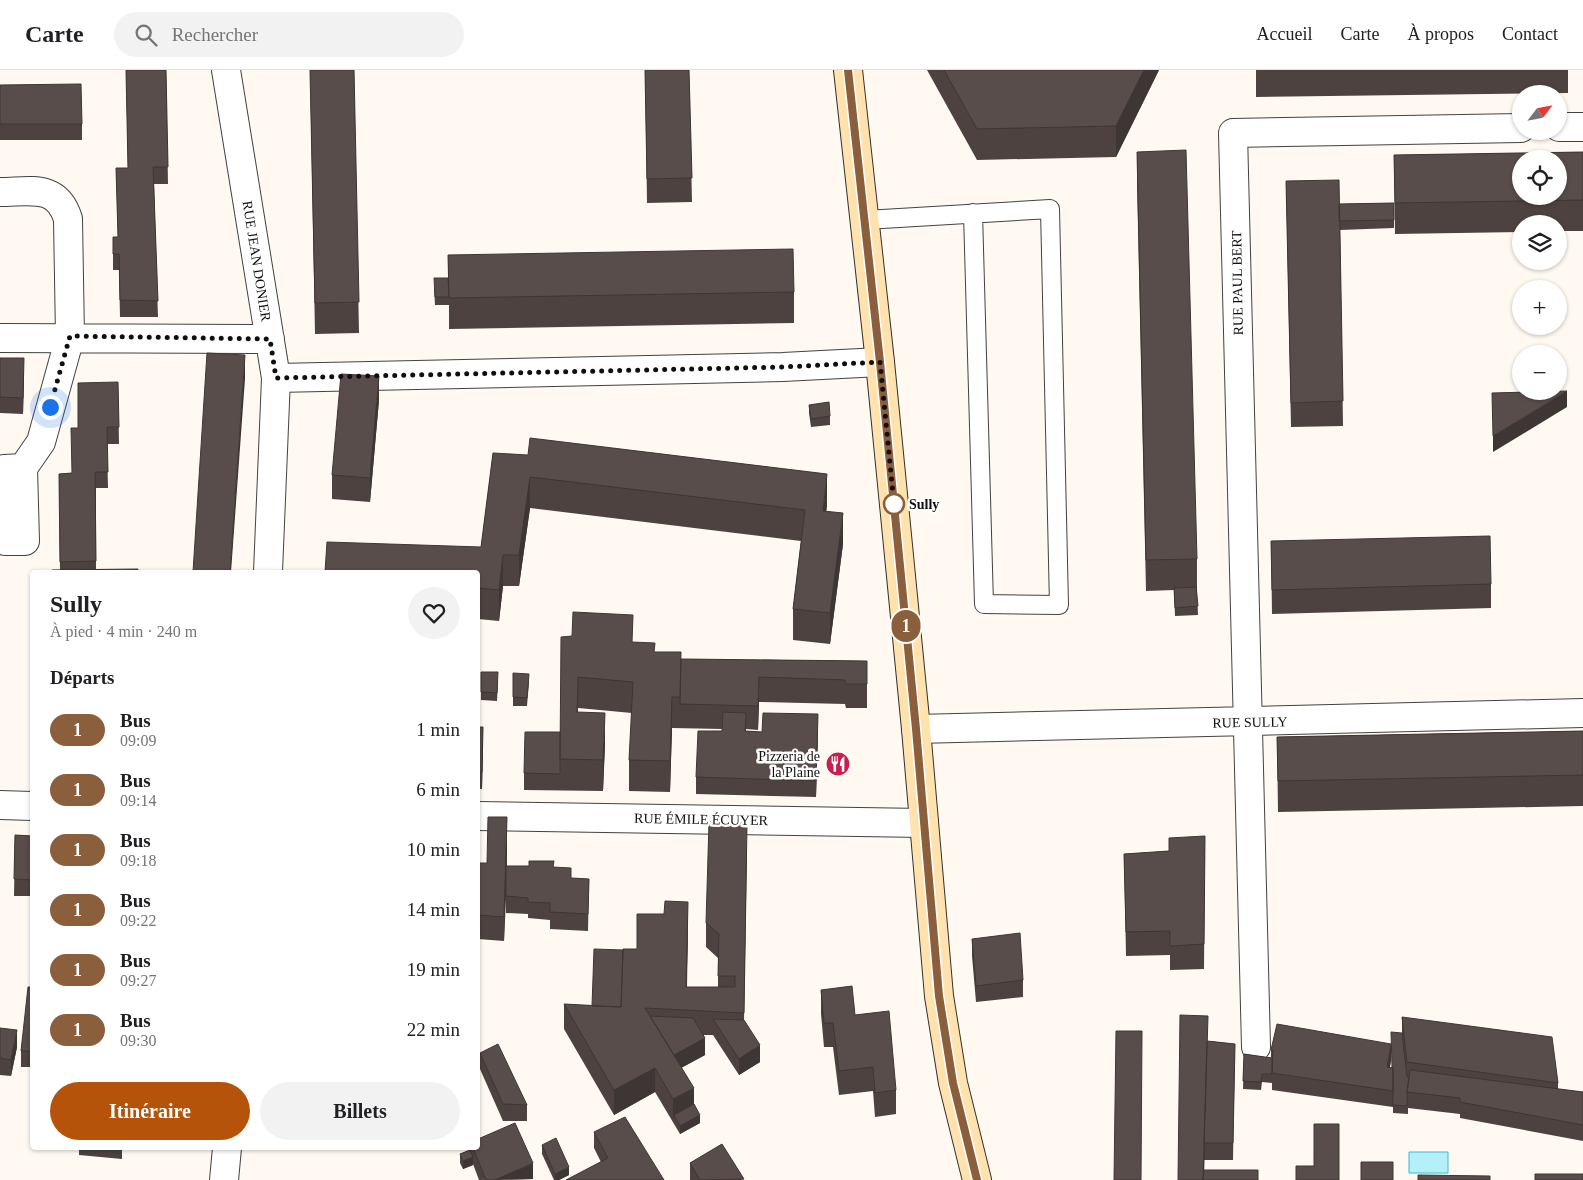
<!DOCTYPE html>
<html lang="fr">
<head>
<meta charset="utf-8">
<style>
	body { margin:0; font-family:"Times New Roman",serif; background:#f2f2f2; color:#202124; height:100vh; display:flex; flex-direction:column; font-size:19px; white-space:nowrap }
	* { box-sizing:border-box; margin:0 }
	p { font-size:16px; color:#757577 }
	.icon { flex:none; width:28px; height:28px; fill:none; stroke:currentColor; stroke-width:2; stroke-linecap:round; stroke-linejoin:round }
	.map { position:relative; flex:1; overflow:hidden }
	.sheet { position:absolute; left:30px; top:500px; width:450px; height:580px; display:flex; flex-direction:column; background:#fff; border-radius:5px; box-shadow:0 1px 4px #0004 }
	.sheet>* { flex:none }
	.badge { padding:0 10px; border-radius:16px; font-size:18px; line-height:32px }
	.needle { width:32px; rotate:58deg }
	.buttons { position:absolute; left:1512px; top:15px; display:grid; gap:10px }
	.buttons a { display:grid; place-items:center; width:55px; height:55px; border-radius:50%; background:#fff; box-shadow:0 1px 4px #0004; font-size:25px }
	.you { position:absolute; width:25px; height:25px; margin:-12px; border:4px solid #fff; border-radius:50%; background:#1a73e8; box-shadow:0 0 0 8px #1a73e833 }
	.map>.badge { position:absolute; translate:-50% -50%; box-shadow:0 0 0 2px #fff }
	h2 { padding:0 20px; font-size:19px; line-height:45px }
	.round { display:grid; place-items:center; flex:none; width:52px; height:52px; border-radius:26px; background:#f2f2f2 }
	.headline { display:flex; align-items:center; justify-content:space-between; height:85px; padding:0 20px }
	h1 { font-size:24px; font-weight:700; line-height:38px }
	.primary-button { display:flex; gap:10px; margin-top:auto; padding:10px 20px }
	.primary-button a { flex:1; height:58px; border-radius:30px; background:#b45309; color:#fff; font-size:20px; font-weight:700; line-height:58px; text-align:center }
	.primary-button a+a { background:#f2f2f2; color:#202124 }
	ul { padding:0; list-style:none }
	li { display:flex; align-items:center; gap:15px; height:60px; padding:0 20px }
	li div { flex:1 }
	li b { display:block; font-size:19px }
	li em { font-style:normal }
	li .badge { min-width:55px; font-weight:700; text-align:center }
	header { display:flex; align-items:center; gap:30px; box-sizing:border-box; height:70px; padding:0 25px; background:#fff; border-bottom:1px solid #e0e0e0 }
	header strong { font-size:24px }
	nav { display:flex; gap:28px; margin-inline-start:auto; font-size:18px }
	.search { width:350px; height:45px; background:#f2f2f2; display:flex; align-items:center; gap:12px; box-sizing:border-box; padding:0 18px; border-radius:28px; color:#757577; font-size:19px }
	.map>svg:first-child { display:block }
</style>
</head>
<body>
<header>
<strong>Carte</strong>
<div class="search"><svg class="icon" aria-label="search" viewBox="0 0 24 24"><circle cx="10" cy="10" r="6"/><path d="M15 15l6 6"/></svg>Rechercher</div>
<nav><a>Accueil</a><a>Carte</a><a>À propos</a><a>Contact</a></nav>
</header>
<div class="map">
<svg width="1583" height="1110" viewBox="0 0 1583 1110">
	<rect width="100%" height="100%" fill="#fff9f2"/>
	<path fill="#b3f0fa" stroke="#36bcd5" d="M1409,1082H1448V1103H1409Z"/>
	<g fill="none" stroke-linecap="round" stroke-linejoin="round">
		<defs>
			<path id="lane" d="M865,150L1050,139L1059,535L984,534L973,143"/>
			<path id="street" d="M226,0L276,308L268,502
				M1559,57H1583
				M0,122C30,122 57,113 68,149L70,267L41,372L23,398L25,471H5L4,399L23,398
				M0,268L270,269
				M276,308L783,297L880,292
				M916,659L1583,643
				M0,735L32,736
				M478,746L924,753
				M1256,977L1233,63L1521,58
				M224,1110L227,1078"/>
			<path id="secondary" d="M848,0L880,292L916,659L939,926L953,1013L977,1110"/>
		</defs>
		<use href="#lane" stroke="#424242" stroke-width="20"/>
		<use href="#street" stroke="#424242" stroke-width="30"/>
		<use href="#secondary" stroke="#313131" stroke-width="30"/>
		<use href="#lane" stroke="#fff" stroke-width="18"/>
		<use href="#street" stroke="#fff" stroke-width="28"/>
		<use href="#secondary" stroke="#ffe2ad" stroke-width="28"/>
	</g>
	<path fill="#4d4240" d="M126,0H166L168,114H154L158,247H120L119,200H113V167H118L116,98H128Z
		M310,0H354L359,263L315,264Z
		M645,0H689L692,132L647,133Z
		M927,0H1159L1116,87L977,90Z
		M1256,0H1568V23L1256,27Z
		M0,15L82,54V70H0Z
		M1137,82L1197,489V520L1198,545L1175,546L1174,520L1146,521L1137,113Z
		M1583,82V161H1559V154H1521V162L1395,164L1394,85Z
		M1286,111L1339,134L1394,133V158L1340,160L1343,356L1291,357Z
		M448,185L794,222V253L449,259V235H435L434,217L448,208Z
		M0,288L24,304L23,344L0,343Z
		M118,312L119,374H107L108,418H96V499L138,502L60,500L59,404L72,403L78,358Z
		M379,330L370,432L332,429V405Z
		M809,335L830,346V355L811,357L809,343Z
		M493,383L827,435L826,441L843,474L830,574L793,570V539L801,471L530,438L519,516H503L499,551L478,549V502Z
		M1271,471L1491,514V538L1272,544Z
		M572,566L633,572L655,582L681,589L867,591V638H846L845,634L759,632L758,660L746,659V661L762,662L818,661L816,727L696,724V707L722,661V659L672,658L670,722L629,721V690L632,643L578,638V642L605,674L603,721L524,720V703L560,662Z
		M481,602L498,611L497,631L481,630Z
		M513,603L529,612L527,636H513Z
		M478,657L483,674L482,719H478Z
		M1583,661V736L1278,742L1277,667Z
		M15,765L32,766V826H14Z
		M1205,766L1204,899L1170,900V885L1126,886L1124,784L1169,781Z
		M507,771V796L554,797L571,808L589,809L588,861L550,859V850L528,848V844L506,843V829L504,871L478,869V793H487Z
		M747,777L744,951L760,992L739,1005L713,965H703L705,985L681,998L700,1053L680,1064L655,1022L614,1045L564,959V934L592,936L623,880L637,879L688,856L687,917H718V888L706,877V853Z
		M972,869L1023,910V927L976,932L972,886Z
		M32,904V997H21V981Z
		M821,920L855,945L896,1020V1044L875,1047L873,1021L839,1025L833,977H824L821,944Z
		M1402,947L1558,1013V1019L1583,1022V1071L1460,1048V1044L1408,1038V1044L1393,1043V1034V1037L1272,1020V1013L1262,1012L1261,1020L1243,1019L1244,984L1271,988V980L1391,990L1390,997H1392L1402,963Z
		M0,958L17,977L11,1006L0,1005Z
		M1208,971L1235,974L1233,1090H1204V1100L1178,1110Z
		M480,983L527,1035V1051H503L480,999Z
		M594,1062L664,1110L601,1092L594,1078Z
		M542,1075L569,1105L559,1110H554L542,1084Z
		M79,1078H122V1089L79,1085Z
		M388,1078H423V1079Z
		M470,1078H478L533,1109L479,1110L473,1094V1095L463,1099L460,1093V1084L470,1080Z
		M690,1093L744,1110H690Z"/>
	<path fill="#3e3634" d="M1144,0H1159L1116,87V56Z
		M245,285V309L231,502H230Z
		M24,288V304L23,344V328Z
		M379,306V330L370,432V408Z
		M1567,321V337L1493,382V366Z
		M827,404V435L823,472V441Z
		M530,407V438L519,516V485Z
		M843,443V474L830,574V543Z
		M503,485V516L499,551V520Z
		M759,607V632L758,660V636Z
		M672,627V658L670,722V691Z
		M605,643V674L603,721V690Z
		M818,644V661L816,727V711Z
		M483,657V674L482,719V702Z
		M507,747V771L504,871V847Z
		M688,832V856L686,941V917Z
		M1208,946L1204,1110H1203Z
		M17,960V977L11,1006V990Z
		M705,968V985L670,1004V987Z
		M1391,974V990L1387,1013V997Z
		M760,975V992L739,1005V989Z
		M655,998V1022L614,1045V1020Z
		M694,1018V1042L674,1045L673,1053V1029Z
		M700,1045V1053L680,1064V1056Z
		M473,1087V1095L463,1099V1091Z
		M533,1093V1109L495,1110Z
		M569,1097V1105L559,1110H555V1104Z"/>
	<path fill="#594d4b" stroke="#3e3634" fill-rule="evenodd" d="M126,0H166L168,97H153L158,231L120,230L119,184H113V167H118L116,98H128Z
		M310,0H354L359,232L315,233Z
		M645,0H689L692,108L647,109Z
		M944,0H1144L1116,56L977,59Z
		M81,14L82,54H0V15Z
		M1186,80L1197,489L1146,490L1137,82Z
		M1583,82V130L1395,133L1394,85ZM1521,89H1559V126H1521Z
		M1339,110L1343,331L1291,333L1286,111Z
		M1394,133V150L1339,151V134Z
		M793,179L794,222L449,228L448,185Z
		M434,208H448L449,227H435Z
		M207,283L245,285L230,502H193Z
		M0,288H24L23,328L0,327Z
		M341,304L379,306L370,408L332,405Z
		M118,312L119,357H107L108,402H95L96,491L60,492L59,404L72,403L71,358H78V313Z
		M1567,321L1493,366L1492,323Z
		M829,332L830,346L811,349L809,335Z
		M530,368L827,404L823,441L843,443L830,543L793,539L805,440L530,407L519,485H503L499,520L478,518V502H325L327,472L481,477L493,383L528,385Z
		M1490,466L1491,514L1272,520L1271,471Z
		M138,499V502H53L52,500Z
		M1196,517L1198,536L1175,538L1174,518Z
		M573,542L633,545L632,572L655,573L654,582H681L680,627H672L670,691L629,690L633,612L578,607L577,642L605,643L603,690L560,689L561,567L572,566Z
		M681,589L867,591V614H846L845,610L759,607L758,636L680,634Z
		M481,602H498L497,623L481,622Z
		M513,603L529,604L527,628L513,627Z
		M723,642L746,643L745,661L762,662L763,643L818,644L816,711L696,707L698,661H722Z
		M478,657H483L482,702H478Z
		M1583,661V705L1278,711L1277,667Z
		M525,662H560V704L524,703Z
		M488,747H507L504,847L478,845V793H487Z
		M709,752L747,753L744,943L645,938L694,1018L673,1029L655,998L614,1020L564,934L621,937L623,879H637V844H664L665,831L688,832L686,917H735V906H718L719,864L706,853Z
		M15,765L32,766V810L14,809Z
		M1205,766L1204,874L1170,876V861L1126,862L1124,784L1169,781V768Z
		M529,791H554L553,797L571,798V808L589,809L588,844L550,842V833L528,832V828L506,826V796H529Z
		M1020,863L1023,910L976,916L972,869Z
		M594,879L623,880L621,937L592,936Z
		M32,904V981H21L28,917H31Z
		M852,916L855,945L889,941L896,1020L875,1023L873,997L839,1001L833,953H824L821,920Z
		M1180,945L1208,946L1203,1110H1178Z
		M650,946L693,948L705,968L674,985Z
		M1402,947L1552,967L1558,1013L1407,992Z
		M713,949L744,950L760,975L739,989Z
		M1277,954L1391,974L1387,997L1393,998V1021L1272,1003L1273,980H1271Z
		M0,958L17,960L11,990L0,988Z
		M1116,961H1142L1141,1110H1114Z
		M1391,962L1402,963L1407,1007L1409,1008L1407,1022V1036L1393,1035V998L1392,997Z
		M1207,971L1235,974L1233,1073H1204Z
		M498,974L527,1035L503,1034L480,983Z
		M1244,984L1272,988V1004H1262L1261,1012L1243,1011Z
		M1410,1000L1583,1022V1055L1460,1032V1028L1407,1022Z
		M694,1034L700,1045L680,1056L674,1045Z
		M625,1047L664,1110H566L608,1088L594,1062Z
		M515,1053L533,1093L495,1110H486L473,1078H478V1069Z
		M1314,1054H1339V1110H1296V1096H1314Z
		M556,1068L569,1097L555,1104L542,1075Z
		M722,1074L744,1109L700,1110L690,1093Z
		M470,1080L473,1087L463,1091L460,1084Z
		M1361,1092H1393V1110H1361Z
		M1204,1100H1258V1110H1203Z
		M1535,1104H1583V1110H1535Z
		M1418,1105L1490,1106V1110H1418Z"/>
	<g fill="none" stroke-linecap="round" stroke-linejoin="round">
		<defs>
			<path id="line" d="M848,0L880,292L916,659L939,926L953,1013L977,1110"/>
		</defs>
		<use href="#line" stroke="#fff" stroke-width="11"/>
		<use href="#line" stroke="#8b5e3c" stroke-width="8"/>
		<path stroke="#0f0f0f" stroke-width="5" stroke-dasharray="0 9" d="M50,337L70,266L270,269L276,308L783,297L880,292L894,434"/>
	</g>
	<defs>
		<symbol id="restaurant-disc" viewBox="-11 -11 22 22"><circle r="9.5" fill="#c81f50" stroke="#fff"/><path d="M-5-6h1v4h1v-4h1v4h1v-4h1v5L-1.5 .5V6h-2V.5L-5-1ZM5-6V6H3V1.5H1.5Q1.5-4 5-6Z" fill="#fff"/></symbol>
	</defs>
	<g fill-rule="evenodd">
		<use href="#restaurant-disc" x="824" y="680" width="28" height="28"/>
	</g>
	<circle fill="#fff" stroke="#8b5e3c" stroke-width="2.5" cx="894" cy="434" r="10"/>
	<g text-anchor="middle" stroke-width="5" stroke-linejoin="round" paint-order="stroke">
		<g font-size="14" fill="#0f0f0f" stroke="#fff">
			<text transform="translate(257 191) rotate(81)" y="5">RUE JEAN DONIER</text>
			<text transform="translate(1237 213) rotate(-91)" y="5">RUE PAUL BERT</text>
			<text transform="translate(1250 652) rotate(-1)" y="5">RUE SULLY</text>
			<text transform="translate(701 749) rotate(1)" y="5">RUE ÉMILE ÉCUYER</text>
		</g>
		<g font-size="14" font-weight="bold" fill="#0f0f0f" stroke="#fff" text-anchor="start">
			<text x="909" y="439">Sully</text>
		</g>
		<g font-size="14" fill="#0f0f0f" stroke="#fff" text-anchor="end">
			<text x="820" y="691">Pizzeria de<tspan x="820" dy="16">la Plaine</tspan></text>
		</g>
	</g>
</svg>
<div class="buttons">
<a><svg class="needle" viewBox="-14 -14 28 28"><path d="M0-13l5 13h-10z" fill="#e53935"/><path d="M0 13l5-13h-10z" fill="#757577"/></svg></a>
<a><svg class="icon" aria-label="locate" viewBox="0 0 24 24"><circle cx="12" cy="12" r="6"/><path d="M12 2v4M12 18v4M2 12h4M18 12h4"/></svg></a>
<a><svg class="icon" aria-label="layers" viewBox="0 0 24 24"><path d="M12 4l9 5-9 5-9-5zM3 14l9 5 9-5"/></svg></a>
<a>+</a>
<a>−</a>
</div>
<div class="you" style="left:50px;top:337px"></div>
<b class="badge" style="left:906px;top:556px;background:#8b5e3c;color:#fff">1</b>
<section class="sheet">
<div class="headline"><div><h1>Sully</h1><p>À pied · 4 min · 240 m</p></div><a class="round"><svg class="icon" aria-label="heart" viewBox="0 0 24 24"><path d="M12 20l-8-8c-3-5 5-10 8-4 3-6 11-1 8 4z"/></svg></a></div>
<h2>Départs</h2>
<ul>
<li><span class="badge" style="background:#8b5e3c;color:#fff">1</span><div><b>Bus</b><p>09:09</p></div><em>1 min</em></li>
<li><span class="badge" style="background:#8b5e3c;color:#fff">1</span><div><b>Bus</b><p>09:14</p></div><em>6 min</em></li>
<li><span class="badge" style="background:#8b5e3c;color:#fff">1</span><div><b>Bus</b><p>09:18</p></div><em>10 min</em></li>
<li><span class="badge" style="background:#8b5e3c;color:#fff">1</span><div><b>Bus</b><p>09:22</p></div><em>14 min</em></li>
<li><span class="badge" style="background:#8b5e3c;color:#fff">1</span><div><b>Bus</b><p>09:27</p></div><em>19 min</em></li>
<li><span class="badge" style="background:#8b5e3c;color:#fff">1</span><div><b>Bus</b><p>09:30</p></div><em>22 min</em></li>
</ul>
<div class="primary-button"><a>Itinéraire</a><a>Billets</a></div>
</section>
</div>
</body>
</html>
